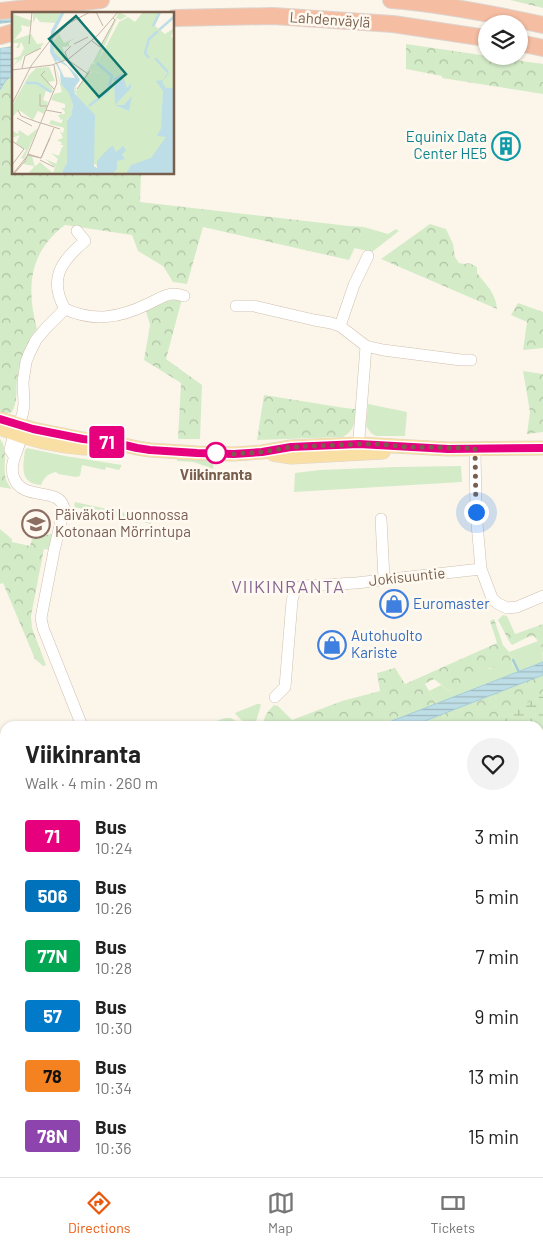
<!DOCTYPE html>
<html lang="en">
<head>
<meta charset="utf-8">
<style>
	body { margin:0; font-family:Barlow,sans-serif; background:#f2f2f2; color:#222; height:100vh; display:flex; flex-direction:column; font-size:19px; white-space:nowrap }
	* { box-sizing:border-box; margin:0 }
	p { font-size:16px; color:#767676 }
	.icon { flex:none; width:28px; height:28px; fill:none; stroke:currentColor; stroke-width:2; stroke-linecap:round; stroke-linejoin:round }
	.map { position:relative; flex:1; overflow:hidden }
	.drawer { position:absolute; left:0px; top:721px; width:544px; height:456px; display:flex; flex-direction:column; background:#fff; border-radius:15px 15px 0 0; box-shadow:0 1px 4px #0004 }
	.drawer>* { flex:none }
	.badge { padding:0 10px; border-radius:4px; font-size:18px; line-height:32px }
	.buttons { position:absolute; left:478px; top:15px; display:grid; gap:10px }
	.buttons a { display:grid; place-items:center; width:50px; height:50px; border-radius:50%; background:#fff; box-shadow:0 1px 4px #0004; font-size:25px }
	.you { position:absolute; width:25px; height:25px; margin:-12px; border:4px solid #fff; border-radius:50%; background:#1a73e8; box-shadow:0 0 0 8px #1a73e833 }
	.map>.badge { position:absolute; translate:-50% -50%; box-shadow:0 0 0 2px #fff }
	.round { display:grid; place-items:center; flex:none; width:52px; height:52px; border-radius:26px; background:#f2f2f2 }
	.overview { display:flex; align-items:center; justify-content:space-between; height:85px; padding:0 25px }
	h1 { font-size:24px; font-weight:700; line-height:38px }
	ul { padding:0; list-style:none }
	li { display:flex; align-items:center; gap:15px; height:60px; padding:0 25px }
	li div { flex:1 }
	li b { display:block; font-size:19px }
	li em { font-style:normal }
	li .badge { min-width:55px; font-weight:700; text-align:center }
	.menu { display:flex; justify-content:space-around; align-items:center; height:70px; border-top:1px solid #e0e0e0; background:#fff; font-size:14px; color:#767676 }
	.menu a { display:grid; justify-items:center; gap:2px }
	.menu .on { color:#ea580c }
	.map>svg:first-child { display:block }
</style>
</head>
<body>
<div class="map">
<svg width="543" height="1177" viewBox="0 0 543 1177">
	<defs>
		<pattern id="forest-crowns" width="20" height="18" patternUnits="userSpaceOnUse" patternTransform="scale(1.25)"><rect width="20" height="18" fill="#d4ebc8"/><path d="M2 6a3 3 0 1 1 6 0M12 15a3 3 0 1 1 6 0" fill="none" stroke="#b1c2a5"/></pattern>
		<pattern id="wetland-marsh" width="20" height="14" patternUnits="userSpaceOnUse" patternTransform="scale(1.25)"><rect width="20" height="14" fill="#d4ebc8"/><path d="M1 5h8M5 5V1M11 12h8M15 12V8" fill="none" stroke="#b1c2a5"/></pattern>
		<pattern id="water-rules" width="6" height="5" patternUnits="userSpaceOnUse" patternTransform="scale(1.25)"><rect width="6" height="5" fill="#bedee7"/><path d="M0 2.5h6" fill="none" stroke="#9fb7bd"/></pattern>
	</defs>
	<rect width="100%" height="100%" fill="#fcf6ea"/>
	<path fill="#d4ebc8" d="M364,227L388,234L396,229L399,231L372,252L354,248Z
		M368,404L407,412L405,436H376L371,433L366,426Z
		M27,448L65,456L122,465L119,470L106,467L105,470L82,465L80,476L76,477L58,474L56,472C48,474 44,477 41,485C19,483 23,466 25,450Z
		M62,452L123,454L122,457L93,456Z
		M177,458L214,460L213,469L194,462L177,461Z
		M461,466L462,482L294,492L295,473L320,470L395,467Z
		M75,502L152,519L151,524L74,507Z
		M538,641C542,646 543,655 543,662L437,704L429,691L441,685L449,691L489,669L495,667H514L509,652Z
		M257,704H260L261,705L255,725C247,724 240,721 235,713L237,712Z
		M225,718H231L244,726H203Z
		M332,721C340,721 347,720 353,726H326Z
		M5,831V1010H0V833Z"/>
	<path fill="url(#forest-crowns)" d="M510,0H543V8Z
		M406,44L543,64V94L442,78V76L406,69Z
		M14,75V174H141L140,202L349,226L364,227L349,260L203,227L187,284L173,282L163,266L138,251L132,235L65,225C29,252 26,288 37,329C27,341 21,357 18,373C15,387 19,399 12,412L5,414L0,412V90L6,80Z
		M430,224L446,229L453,244L455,257L459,263L464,264L469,263L477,267V273C486,285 496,293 497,309L381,259Z
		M182,299L166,359L202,385L200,439H178L181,383L144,360L150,325L146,311L163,300Z
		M518,303L543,312V348L523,350L527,322L511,315Z
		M523,371L543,374V432L527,434L530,412Z
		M264,395L345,408L355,409C355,422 355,430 343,437L257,440Z
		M0,439C9,450 2,466 6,479C7,483 9,486 12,489L0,487Z
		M0,529L12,539V542L30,546L32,539L54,533L50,550L44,549L31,616L32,628L46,665L43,666L35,659L3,583L0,584Z
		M503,615L507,616L515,634L543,624V655L540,644L534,636L528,637L512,645L509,641L498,620Z
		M494,619L503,645L509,652L514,668L508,671L495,667L489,668L487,674L449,691L434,679L425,684L437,704L379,726H353C347,720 340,721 332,721L326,726H264C262,718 269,710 274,705L278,706L292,720L342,701L380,691L377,673L395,668L405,684L497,643L490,621Z
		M543,675V1177H0V1010H5V1172H539V726H412Z"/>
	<path fill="url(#wetland-marsh)" d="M543,695V1177H498V1173L539,1172V726H494L535,698Z
		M250,1172L376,1173L374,1177H244Z
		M188,1173V1172L214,1173L208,1177H182Z"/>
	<path fill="url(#water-rules)" stroke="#a4cdd8" d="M21,0H93L80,14H14V75L6,80L0,90V21Z
		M543,662V675L412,726H379Z
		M342,1172H498V1177H339Z"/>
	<path fill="#fcf6ea" d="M14,22V46L0,48V24Z"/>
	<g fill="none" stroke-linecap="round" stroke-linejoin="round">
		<path stroke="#a4cdd8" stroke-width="2.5" d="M513,660L519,672
			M193,1177L199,1172"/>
		<defs>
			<path id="minor" d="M236,306H254L314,320L331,323L340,326L366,346L383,350L461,360H471
				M65,309C48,279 61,261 85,241L77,231
				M340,326L354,285L368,256
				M20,429C24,447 7,460 14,478C23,502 59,486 64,508L54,551L41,618L43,628L82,726
				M475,448L476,512L481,569L492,598L497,603L507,608L517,607L543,596
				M358,451L366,346
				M14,456L10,450L14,433L19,425L23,412L24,404L23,382L26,362L29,354L36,340L46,328L65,309C94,322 119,318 148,304C155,301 165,294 173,294C176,294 181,295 184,296
				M381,519L384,579
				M275,697L285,687L292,601C293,594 295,589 302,586L356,583L481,569"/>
			<path id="major" d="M0,419L33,429L83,439L116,443L137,448L150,450L197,453L234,454L262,452L291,447L359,444L448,449L543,448
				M0,428C26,439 56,446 84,448
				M273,454L291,457L383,452"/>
			<path id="highway" d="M391,0C442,4 493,14 543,25
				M0,11L101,0
				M174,18L273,16L393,24L486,38
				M0,36L14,32
				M519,43L543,48"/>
		</defs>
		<use href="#minor" stroke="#cfbfaf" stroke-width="12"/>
		<use href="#major" stroke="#dcd5d1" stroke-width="15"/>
		<use href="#highway" stroke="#dcd5d1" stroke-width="18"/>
		<use href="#minor" stroke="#fff" stroke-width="11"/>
		<use href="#major" stroke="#f9dfa4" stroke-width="14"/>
		<use href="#highway" stroke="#f5bda2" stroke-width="16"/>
	</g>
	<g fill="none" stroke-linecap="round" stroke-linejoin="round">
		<defs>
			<path id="line" d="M0,419L33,429L83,439L116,443L137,448L150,450L197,453L234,454L262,452L291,447L359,444L448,449L543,448"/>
		</defs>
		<use href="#line" stroke="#fff" stroke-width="11"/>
		<use href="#line" stroke="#e6007e" stroke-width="8"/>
		<path stroke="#785f4d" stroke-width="5" stroke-dasharray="0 9" d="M216,453L234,454L262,452L291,447L359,444H380L406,447L475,448L476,512"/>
	</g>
	<defs>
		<symbol id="building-ring" viewBox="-11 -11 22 22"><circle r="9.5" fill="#fffaf1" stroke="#0f9aa8" stroke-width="1.5"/><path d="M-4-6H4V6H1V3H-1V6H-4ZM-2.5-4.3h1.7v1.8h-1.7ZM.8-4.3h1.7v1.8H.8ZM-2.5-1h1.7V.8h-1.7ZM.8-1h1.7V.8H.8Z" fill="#0f9aa8"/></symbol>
		<symbol id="school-ring" viewBox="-11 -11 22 22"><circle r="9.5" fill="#fffaf1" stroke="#8d6e63" stroke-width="1.5"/><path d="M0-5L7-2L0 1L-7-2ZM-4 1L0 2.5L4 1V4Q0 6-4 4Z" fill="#8d6e63"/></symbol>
		<symbol id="shop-ring" viewBox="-11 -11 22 22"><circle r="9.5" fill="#fffaf1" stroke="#3f7fe0" stroke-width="1.5"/><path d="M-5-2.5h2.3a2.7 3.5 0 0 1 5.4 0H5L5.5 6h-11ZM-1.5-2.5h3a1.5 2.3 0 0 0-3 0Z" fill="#3f7fe0"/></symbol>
	</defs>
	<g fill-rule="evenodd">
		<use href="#building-ring" x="490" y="130" width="32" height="32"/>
		<use href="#school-ring" x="20" y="508" width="32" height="32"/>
		<use href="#shop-ring" x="378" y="588" width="32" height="32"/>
		<use href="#shop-ring" x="316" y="629" width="32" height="32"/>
	</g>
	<circle fill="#fff" stroke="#e6007e" stroke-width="2.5" cx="216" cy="453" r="10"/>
	<g text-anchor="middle" stroke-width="5" stroke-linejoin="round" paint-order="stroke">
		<g font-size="15" fill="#785f4d" stroke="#fffaf1">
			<text transform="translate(330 20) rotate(4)" y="5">Lahdenväylä</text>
			<text transform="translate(407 577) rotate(-6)" y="5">Jokisuuntie</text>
		</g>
		<g font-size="15" fill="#0d838f" stroke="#fffaf1" text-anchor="end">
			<text x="487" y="142">Equinix Data<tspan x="487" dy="17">Center HE5</tspan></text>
		</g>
		<g font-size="15" font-weight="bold" fill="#785f4d" stroke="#fffaf1">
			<text x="216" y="480">Viikinranta</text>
		</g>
		<g font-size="15" fill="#785e54" stroke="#fffaf1" text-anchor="start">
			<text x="55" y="520">Päiväkoti Luonnossa<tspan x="55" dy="17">Kotonaan Mörrintupa</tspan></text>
		</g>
		<g font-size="15" fill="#366cbe" stroke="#fffaf1" text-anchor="start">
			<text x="413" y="609">Euromaster</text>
			<text x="351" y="641">Autohuolto<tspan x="351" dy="17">Kariste</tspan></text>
		</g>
		<g font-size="18" letter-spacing="1" fill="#876593" stroke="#fffaf1">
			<text x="288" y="593">VIIKINRANTA</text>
		</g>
	</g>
	<g transform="translate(12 12)">
		<rect width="162" height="162" fill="#fcf6ea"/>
		<path d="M80,51L92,57L80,59L96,63L79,61V58L77,62L87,64L90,70L83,79L72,84L65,78ZM52,102L56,129L54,155L48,162H20L17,160L28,150L40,161L45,157L33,147L45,152L47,148L39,141L50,145L51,133H48L50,131L45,128L51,126L48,119L51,121L53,116L37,112L39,108L52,112V107L49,108L46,103Z" fill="#d4ebc8"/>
		<path d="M21,0H49L43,11L28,10L24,5L21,11ZM107,0L115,4L108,8L105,6L85,51L107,10L116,5L123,10L131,0H149L143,14L153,22L162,16L159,25L163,26L162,162L82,152L86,139L62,77L63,75L64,74V79L68,76L73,82L87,74L80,67L88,73L90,70L86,65L81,66L77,61H89L80,59L86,56L81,50ZM1,2L20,9L17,15L9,13L10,18L2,28L19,22L25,32L32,31L26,38L11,44L7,54L9,47L0,55L6,48L0,47L8,44L12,36L9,30L7,36H4L7,31H0ZM47,22L52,31L65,25L57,30V34L50,35L55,47L50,49L44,45L40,31ZM43,53L49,72L58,81L61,93L59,105L55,107V134L51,132L52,116L49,113L53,100L49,96H53V92L39,88L42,82L50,80ZM37,55L43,69L36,70L41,78L40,81L34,79L31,88L36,90L32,102L26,99L21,108L7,98L0,105V94L17,63L24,56ZM8,113L7,118L16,124L26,116L12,147L9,146L14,138L4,131L8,123L0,126L1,119L6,122ZM50,135L55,137V150L48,162H22L19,160L22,154L11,152L16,143L20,144L23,155L28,151L41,161Z" fill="#d4ebc8"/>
		<path d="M133,1L130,17L135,15L137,26L134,33L130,30L132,42L136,47L131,49L138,51L142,43L138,46L134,41L140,28L143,37L162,48V78L154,76L145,69L151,79L146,126L154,125L146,136L142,127L130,123L124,126L116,143L117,149L124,152L115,162H99L107,141L85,154L82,151L69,92L64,84L78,93L96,79L100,63L98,60L84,54V52L102,62L93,54V39L108,11L115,6L125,11ZM111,62L115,77L108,86L105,68Z" fill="#d4ebc8" fill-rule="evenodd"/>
		<path d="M49,0H53L41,23L42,40L65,63L68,68L62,76L63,82L83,103L82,154L85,156V149L97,136L101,134L104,140L111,134L114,138L110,143L113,147L105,149V157L100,162H49L55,151V108L59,104L61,93L57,81L49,72L48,60L38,40L39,19ZM44,48L56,55L63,66L52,65ZM156,60L157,61L150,70L154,76H162V162H114L119,153L139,146L154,125L145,124L149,116L151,79L144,69L151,68ZM110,62L115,76L119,71V76L103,93H112L120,84L117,99L103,93L102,66Z" fill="#bedee7" fill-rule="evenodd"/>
		<path fill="none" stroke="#bedee7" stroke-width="2.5" d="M141,14L148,0M147,18L163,4M137,46L133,41L137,27L146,19M143,46L156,60M14,71H25L39,80M77,94L96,79L100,64L85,51"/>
		<path fill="none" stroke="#c3b5a6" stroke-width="1" d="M84,0L91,14M80,29L88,35L103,8L101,6M17,32L20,0M62,32L76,25M59,34L53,40L56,48L76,62M54,49L85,24L106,0M10,56L13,44L29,36M0,58L40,53L56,47M33,59L29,63L42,77M65,77L78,59M28,82V94H35M1,90L19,54L37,30L57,11L78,0M6,98L9,104L28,111M34,98L50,101M5,106L20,114M29,111L48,117M0,129L12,137L0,153M16,142L29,146L42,116M28,148L42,155M0,163L16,143L29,146L38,126M1,163L13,149L45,71L42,53"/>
		<path fill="#0f766e" fill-opacity="0.15" stroke="#0f766e" stroke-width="2.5" d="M64,4L114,62L87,85L37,27Z"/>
		<rect width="162" height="162" fill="none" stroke="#785f4d" stroke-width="2.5"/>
	</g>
</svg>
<div class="buttons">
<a><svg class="icon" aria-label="layers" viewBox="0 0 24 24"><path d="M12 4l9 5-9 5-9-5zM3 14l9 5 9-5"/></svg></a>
</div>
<div class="you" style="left:476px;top:512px"></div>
<b class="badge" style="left:107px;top:442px;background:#e6007e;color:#fff">71</b>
<section class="drawer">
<div class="overview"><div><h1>Viikinranta</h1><p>Walk · 4 min · 260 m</p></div><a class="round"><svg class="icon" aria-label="heart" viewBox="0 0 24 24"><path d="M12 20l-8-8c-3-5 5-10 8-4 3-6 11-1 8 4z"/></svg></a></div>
<ul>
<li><span class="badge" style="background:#e6007e;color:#fff">71</span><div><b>Bus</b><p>10:24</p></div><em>3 min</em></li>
<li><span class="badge" style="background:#0072bc;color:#fff">506</span><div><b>Bus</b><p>10:26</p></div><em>5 min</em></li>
<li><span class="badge" style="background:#00a651;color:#fff">77N</span><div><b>Bus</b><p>10:28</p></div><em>7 min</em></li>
<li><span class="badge" style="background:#007ac9;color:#fff">57</span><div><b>Bus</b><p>10:30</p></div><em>9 min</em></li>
<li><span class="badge" style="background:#f58220;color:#111">78</span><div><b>Bus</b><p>10:34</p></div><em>13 min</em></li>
<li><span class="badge" style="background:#8e44ad;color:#fff">78N</span><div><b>Bus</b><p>10:36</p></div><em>15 min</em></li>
</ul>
</section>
</div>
<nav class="menu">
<a class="on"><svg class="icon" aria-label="directions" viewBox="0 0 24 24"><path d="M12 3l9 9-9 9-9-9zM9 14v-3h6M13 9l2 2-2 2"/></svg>Directions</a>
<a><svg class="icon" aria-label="map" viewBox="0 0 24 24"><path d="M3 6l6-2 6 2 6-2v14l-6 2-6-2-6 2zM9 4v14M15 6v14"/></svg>Map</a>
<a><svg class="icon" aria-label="tickets" viewBox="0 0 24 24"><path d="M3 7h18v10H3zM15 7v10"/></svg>Tickets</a>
</nav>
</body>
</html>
